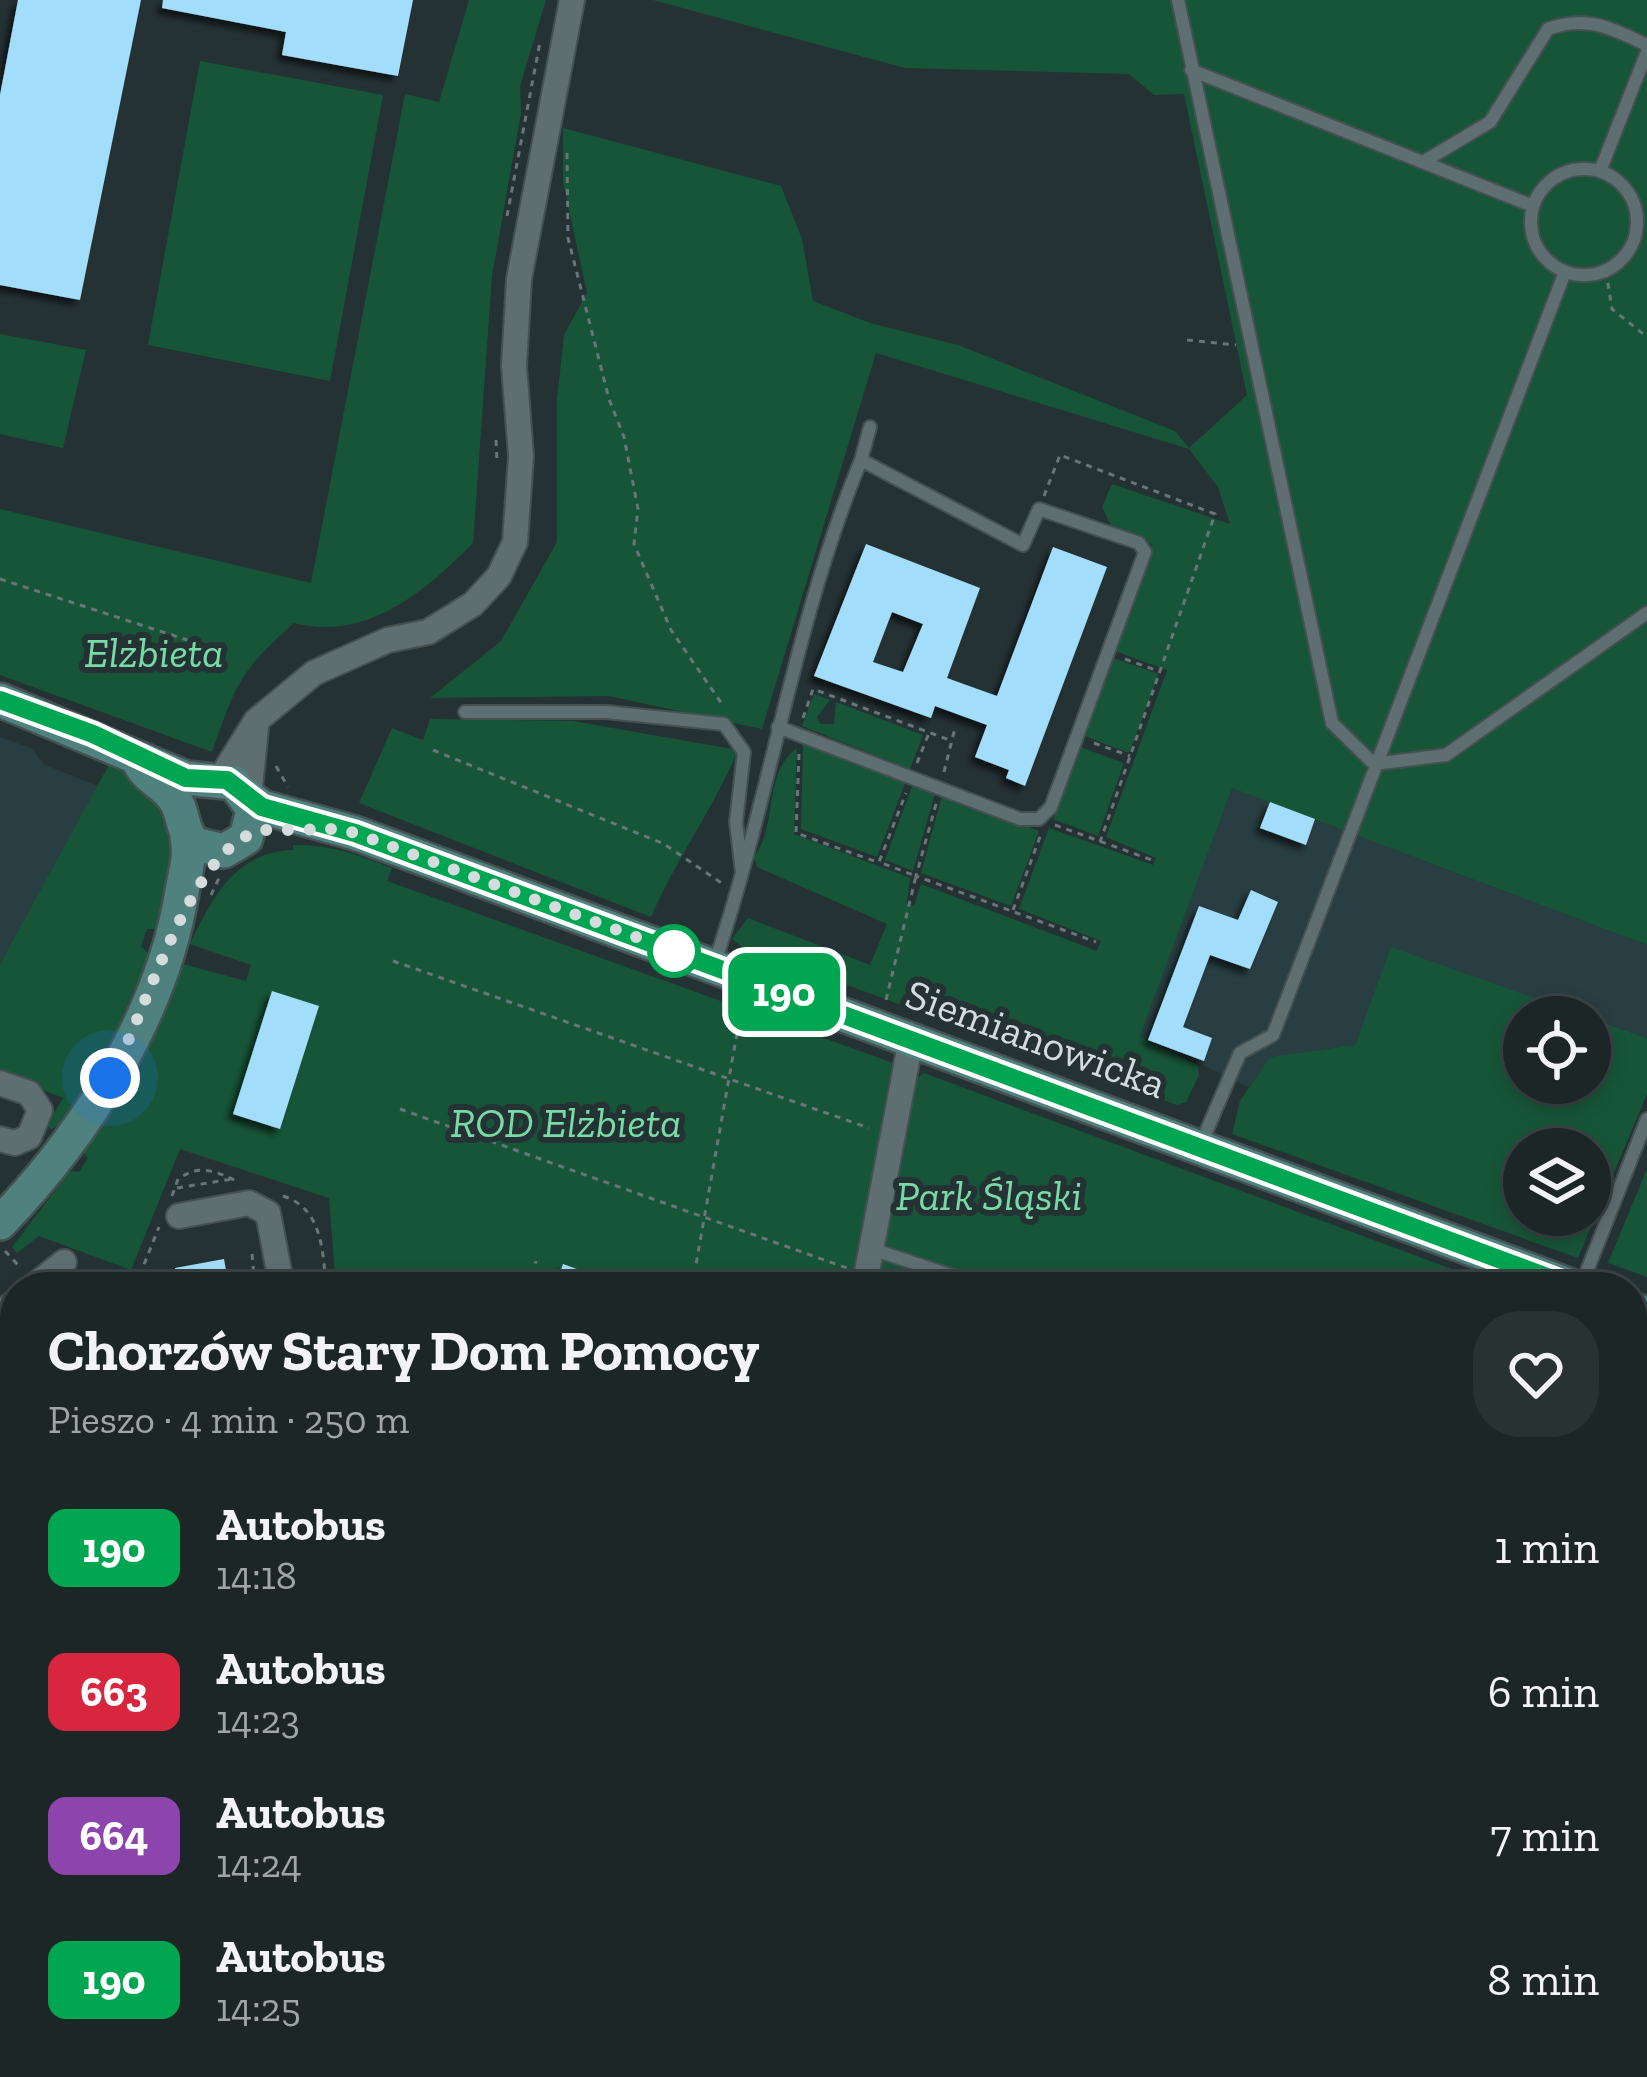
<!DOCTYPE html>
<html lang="pl">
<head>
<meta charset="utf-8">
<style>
	body { margin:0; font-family:"Zilla Slab",serif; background:#293233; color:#f1f3f6; height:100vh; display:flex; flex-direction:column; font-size:45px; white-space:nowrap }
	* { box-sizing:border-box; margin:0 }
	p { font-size:39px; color:#a0a5a7 }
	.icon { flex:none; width:66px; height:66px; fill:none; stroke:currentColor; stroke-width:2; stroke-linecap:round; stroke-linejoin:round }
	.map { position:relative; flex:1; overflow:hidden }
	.drawer { position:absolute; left:0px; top:1272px; width:1647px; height:807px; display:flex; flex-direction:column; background:#1c2627; border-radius:48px 48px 0 0; box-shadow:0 6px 18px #0003,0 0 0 3px #3a4344 }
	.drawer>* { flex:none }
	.badge { padding:0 24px; border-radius:18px; font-size:42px; line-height:78px }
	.fabs { position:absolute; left:1503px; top:996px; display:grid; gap:24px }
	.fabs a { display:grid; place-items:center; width:108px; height:108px; border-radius:50%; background:#1c2627; box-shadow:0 6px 18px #0003,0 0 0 3px #3a4344; font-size:60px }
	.you { position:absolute; width:60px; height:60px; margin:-30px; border:9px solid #fff; border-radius:50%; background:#1a73e8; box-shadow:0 0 0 18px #1a73e833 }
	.map>.badge { position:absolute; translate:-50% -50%; box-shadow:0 0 0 6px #fff }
	.round { display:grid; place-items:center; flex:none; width:126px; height:126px; border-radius:48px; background:#293233 }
	.summary { display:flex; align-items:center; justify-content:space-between; height:204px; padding:0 48px }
	h1 { font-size:57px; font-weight:700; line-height:90px }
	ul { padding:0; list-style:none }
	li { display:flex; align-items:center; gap:36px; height:144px; padding:0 48px }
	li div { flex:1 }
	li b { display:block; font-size:45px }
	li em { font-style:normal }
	li .badge { min-width:132px; font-weight:700; text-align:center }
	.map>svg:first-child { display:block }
</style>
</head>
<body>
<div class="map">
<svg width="1647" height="2077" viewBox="0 0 1647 2077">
	<defs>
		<filter id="shadow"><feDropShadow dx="-5.5" dy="5.5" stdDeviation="3" flood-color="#0009"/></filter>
	</defs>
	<rect width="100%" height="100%" fill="#253234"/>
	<path fill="#293e42" d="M0,737L31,748L45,765L98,786L0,964Z
		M1232,788L1647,945V1038L1392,948L1355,1045L1271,1057L1249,1087L1140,1036Z"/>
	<path fill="#175538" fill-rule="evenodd" d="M469,0H546L520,86L521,113L492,276L473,543C426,591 366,642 294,623C239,672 236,684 212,752L0,675V509L311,583L405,94L439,102Z
		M653,0H1647V945L1232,788L1140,1036L1198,1065L1199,1075L1186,1102L1177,1105L742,947L732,939L748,918L870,965L887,924L757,867L754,857C779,824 762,774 797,748L794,834L910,878L907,903L914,906L921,884L1097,951L1101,941L1019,909L1049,828L1153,865L1156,858L1106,837L1167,670L1115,651L1152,544L1113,529L1102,507L1112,484L1230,524L1218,487L1189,449L876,353L762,729L609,696L430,698L501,641L557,542V400L564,335L587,293L563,182V128L781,186L802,239L813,301L870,323L958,345L1175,431L1189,448L1247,395L1184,94L1154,95L1129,74L905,68Z
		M200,61L383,95L330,381L148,345Z
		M0,334L86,350L63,448L0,434Z
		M1113,658L1159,674L1129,753L1085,736Z
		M814,694L830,700L817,717L820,724H834L836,702L923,735L910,769L802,726Z
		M430,719L573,721L738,750C714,808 676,859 651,917L359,803L392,728L423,740Z
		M813,742L907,778L877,857L801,829L803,745Z
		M1080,747L1124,763L1098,836L1053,819Z
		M110,763C187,812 175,850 158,929H147L141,946L149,954C134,992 84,1112 52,1129L46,1126L63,1098L0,1073V964Z
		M914,781L936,790L913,871L885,860Z
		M943,792L1039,831L1011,906L921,873Z
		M293,845C329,844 359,855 392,868L387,881L893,1063L885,1134L853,1287H336L329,1198L180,1149L131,1270L39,1236L17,1253L12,1247L70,1171L79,1172L88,1158L84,1153L139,1064L183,964L246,981L251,965L190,944C213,897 235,852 293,850Z
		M1391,947L1588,1017H1524V1083H1590V1018L1647,1038V1094L1578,1258L1232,1134L1240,1101L1270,1057L1355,1045ZM1590,1149V1215H1524V1149Z
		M924,1073L1500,1287H877L914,1080Z
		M1647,1169V1277L1608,1263Z
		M1632,1337L1647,1343V2077H1004L1032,2064H1632Z
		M15,1882V2064H486L490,2077H0V1884Z
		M501,2064H1009L981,2077H505Z"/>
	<path fill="#a2ddfb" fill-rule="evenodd" filter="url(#shadow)" d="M18,0H141L80,300L0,285V95Z
		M163,0H413L398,76L282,55L286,32L162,8Z
		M866,544L980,588L947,678L997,696L1053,547L1107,567L1025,786L1006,778L1009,770L975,757L987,725L935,706L931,718L814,676ZM892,612L923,624L903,672L873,662Z
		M1270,802L1315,819L1306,845L1260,828Z
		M1251,890L1278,902L1250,969L1210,955L1183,1027L1212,1038L1204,1061L1148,1040L1199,906L1238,920Z
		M272,991L319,1006L280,1129L233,1114Z
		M224,1259L229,1287H179L175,1268Z
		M563,1264L621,1285V1287H555Z"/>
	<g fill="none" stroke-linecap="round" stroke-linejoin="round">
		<defs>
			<path id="lane" d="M1178,0L1332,723L1374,764L1446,755L1647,613
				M1191,70L1533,206
				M1423,162L1490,122L1548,29C1586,14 1613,29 1647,45
				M1531 222a53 53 0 1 1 106 0a53 53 0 1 1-106 0Z
				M1600,171L1647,52
				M861,460L870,427
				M465,712H606L724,724L744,752L736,822L742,872
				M714,965C770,800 794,622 861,460L1023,545L1039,509L1139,543L1145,552L1051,807L1039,819H1020L778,727
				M1200,1146L1240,1053L1273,1035L1565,272
				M872,1249L986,1287
				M1581,1286L1647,1119
				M1632,1892L1637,1879
				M1400,2077L1405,2064"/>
			<path id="street" d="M220,779L256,721L314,673L388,640L428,632L473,604L499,576L515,542L521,456L514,366L519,279L572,0
				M249,797L256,728
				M0,1083L29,1093L40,1110L29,1137L15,1143L0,1139
				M179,1216L249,1203L268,1213L282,1287
				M33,1287L64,1262
				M864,1287L911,1040
				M0,1314L15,1302
				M0,1377L15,1465
				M0,1495L15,1493
				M0,1797L15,1795
				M1099,2064L1107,2077
				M496,2075L497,2077
				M988,2077L1015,2064"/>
			<path id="secondary" d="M0,700L186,778L234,783L253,809L246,838L224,851L195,844C180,830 185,812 173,797C162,782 144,777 138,759
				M249,797L262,807L355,833L1574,1287
				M0,1223C86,1134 162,1015 182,892C185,873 191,857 187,837
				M1632,1309L1647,1314"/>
		</defs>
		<use href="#lane" stroke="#455051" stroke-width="16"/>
		<use href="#street" stroke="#455051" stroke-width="28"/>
		<use href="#secondary" stroke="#455051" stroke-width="38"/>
		<path stroke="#6a7577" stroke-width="3" stroke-dasharray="6 6" stroke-linecap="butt" d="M567,153L568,238L609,399L624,437L638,509L634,544L671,630L724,707
			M507,216L540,42
			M1606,271L1612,309L1647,337
			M1187,340L1236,345
			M496,440L497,461
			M1044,496L1060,455L1215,514L1100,842
			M0,579L218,650
			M1125,659L1161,672
			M803,718L813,689L952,741
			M1094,743L1130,756
			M433,750L664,844L723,884
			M799,754L796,833L877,862
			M917,763L929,733
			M276,766L288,787
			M944,772L955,728
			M936,804L916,876L1096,942
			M1055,825L1152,860
			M211,895L220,876
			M1013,910L1041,834
			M393,961L869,1128
			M886,1000L916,876L879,862L906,793
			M400,1109L847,1268
			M177,1188L232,1179
			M172,1196L178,1179C201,1163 216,1172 239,1182
			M283,1196C322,1208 323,1251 326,1287
			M5,1251L19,1266
			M252,1254L255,1287
			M83,1287L139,1277
			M141,1287L139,1277L159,1227
			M530,1287L536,1261
			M692,1287L742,1005
			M8,1521L15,1568
			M1632,1577L1647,1583
			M630,2064L637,2077
			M766,2064L773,2077
			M831,2077L860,2064"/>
		<use href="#lane" stroke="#5f6e70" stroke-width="12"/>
		<use href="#street" stroke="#5f6e70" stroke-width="24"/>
		<use href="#secondary" stroke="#4f827e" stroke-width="33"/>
	</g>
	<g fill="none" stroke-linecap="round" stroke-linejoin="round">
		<defs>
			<path id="line" d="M0,700L93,734L186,778L227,780L262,807L355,833L1574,1287"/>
		</defs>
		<use href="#line" stroke="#fff" stroke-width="27"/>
		<use href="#line" stroke="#00a651" stroke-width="18"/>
		<path stroke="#d4dcdd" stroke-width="12" stroke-dasharray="0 21.6" d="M110,1078C147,1013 186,859 253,833C266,827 286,831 300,830C321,829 334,827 355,833L674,951"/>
	</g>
	<circle fill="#fff" stroke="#00a651" stroke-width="6" cx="674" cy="951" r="24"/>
	<g text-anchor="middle" stroke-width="12" stroke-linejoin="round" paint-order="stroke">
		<g font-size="42" font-style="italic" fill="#78dba7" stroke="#253234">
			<text x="154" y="667">Elżbieta</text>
			<text x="566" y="1137">ROD Elżbieta</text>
			<text x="989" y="1210">Park Śląski</text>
		</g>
		<g font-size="42" fill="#d4dcdd" stroke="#253234">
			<text transform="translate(1036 1038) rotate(20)" y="15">Siemianowicka</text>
		</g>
	</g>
</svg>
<div class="fabs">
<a><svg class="icon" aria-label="locate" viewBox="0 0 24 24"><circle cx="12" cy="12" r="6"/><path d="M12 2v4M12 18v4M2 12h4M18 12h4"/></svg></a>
<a><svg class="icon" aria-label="layers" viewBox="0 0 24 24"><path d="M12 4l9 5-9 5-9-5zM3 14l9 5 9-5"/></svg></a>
</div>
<div class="you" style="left:110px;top:1078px"></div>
<b class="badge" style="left:784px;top:992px;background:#00a651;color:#fff">190</b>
<section class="drawer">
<div class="summary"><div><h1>Chorzów Stary Dom Pomocy</h1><p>Pieszo · 4 min · 250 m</p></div><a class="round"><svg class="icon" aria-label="heart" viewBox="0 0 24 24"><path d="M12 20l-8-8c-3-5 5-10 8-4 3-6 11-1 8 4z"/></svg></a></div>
<ul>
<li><span class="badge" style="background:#00a651;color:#fff">190</span><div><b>Autobus</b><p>14:18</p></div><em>1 min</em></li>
<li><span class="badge" style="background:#d7263d;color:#fff">663</span><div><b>Autobus</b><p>14:23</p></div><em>6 min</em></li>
<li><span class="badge" style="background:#8e44ad;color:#fff">664</span><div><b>Autobus</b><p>14:24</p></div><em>7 min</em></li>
<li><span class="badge" style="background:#00a651;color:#fff">190</span><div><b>Autobus</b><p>14:25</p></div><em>8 min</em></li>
</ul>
</section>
</div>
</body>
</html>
